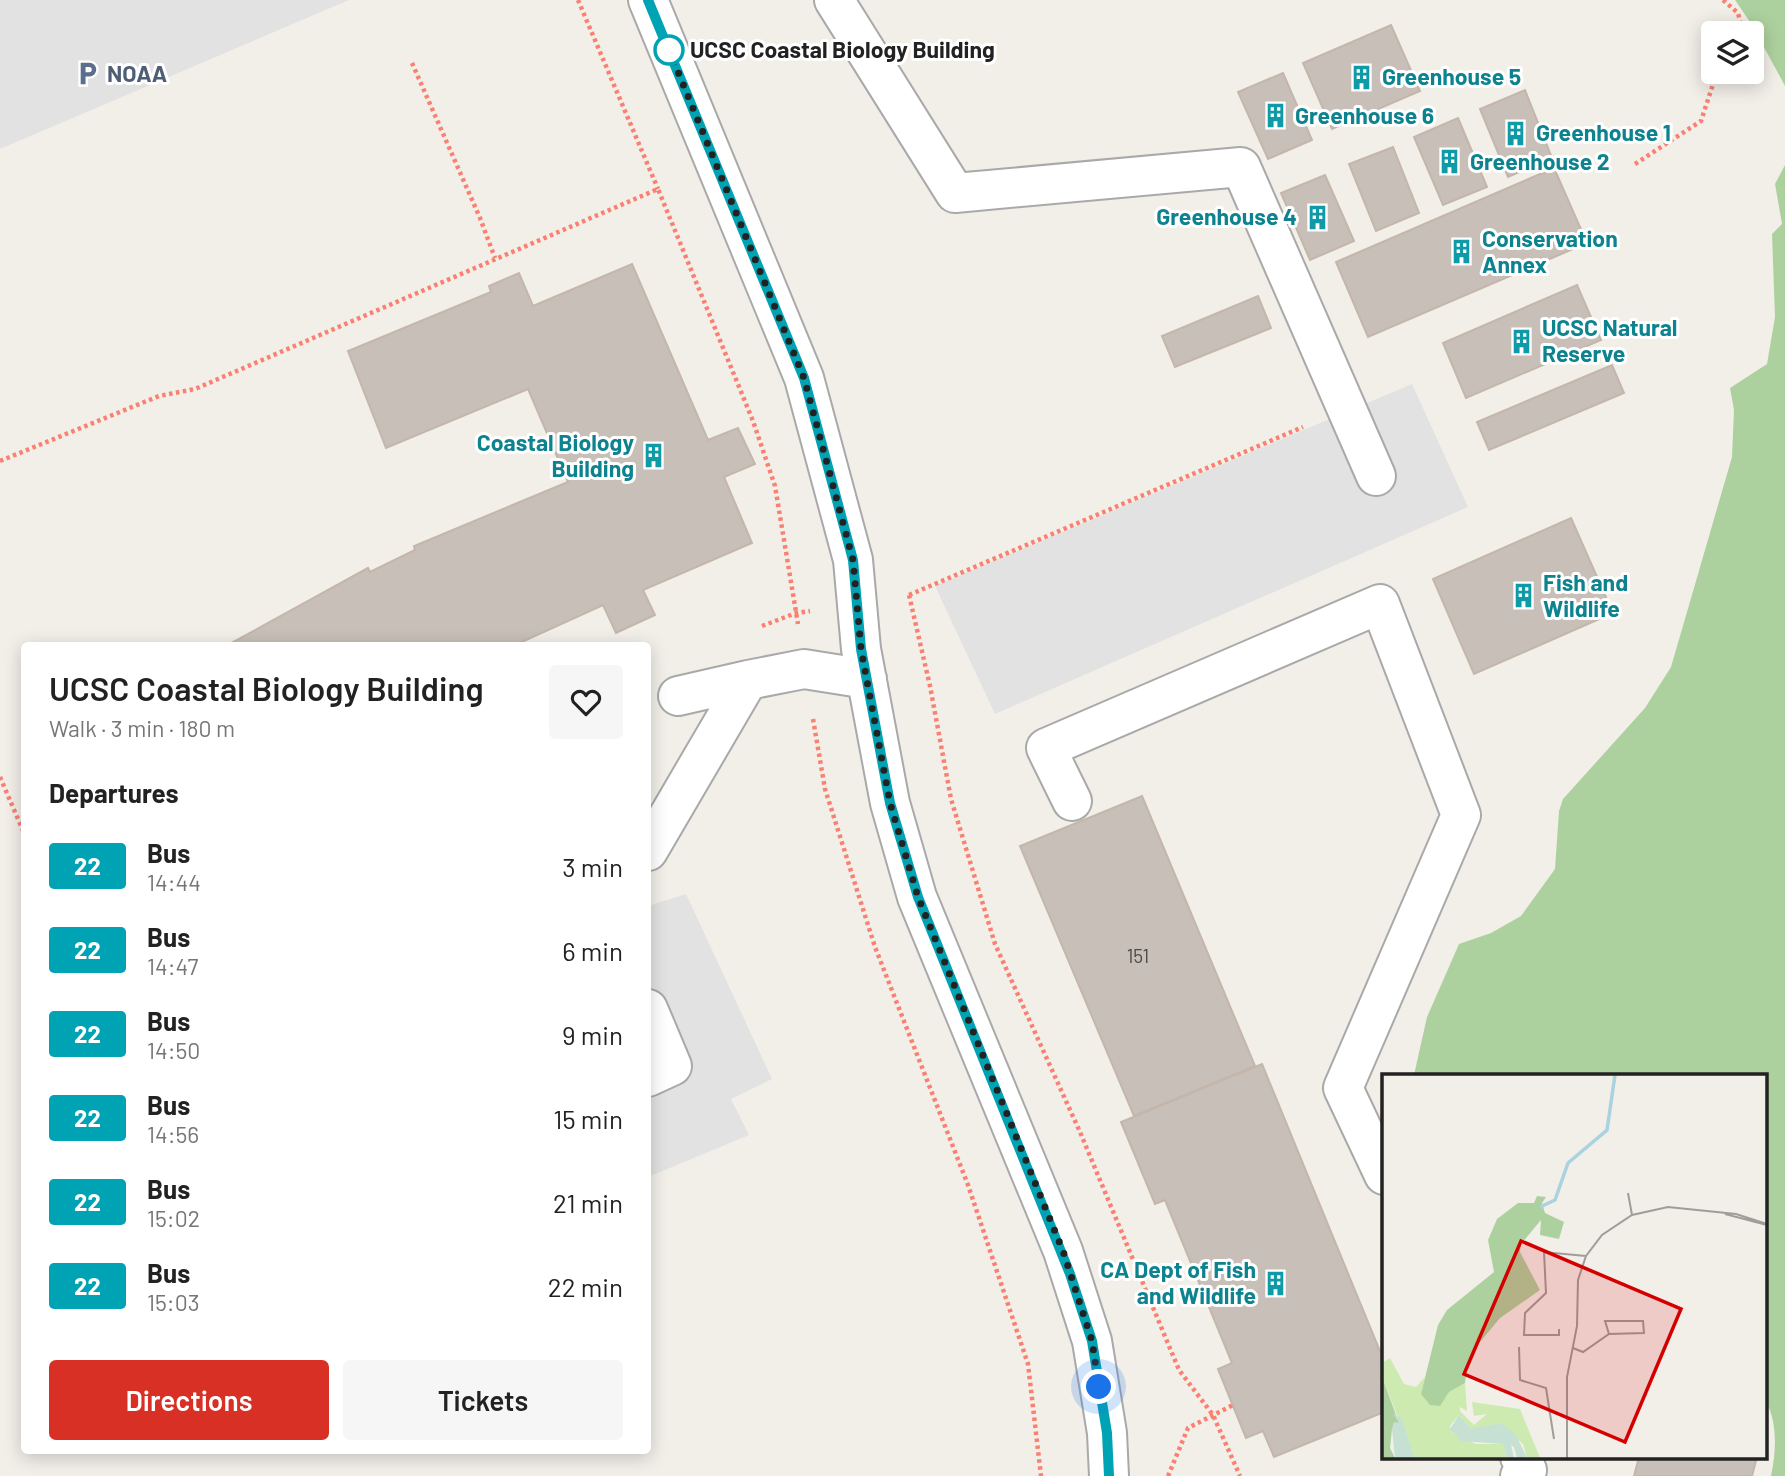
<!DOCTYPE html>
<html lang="en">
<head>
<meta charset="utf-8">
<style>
	body { margin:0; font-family:Barlow,sans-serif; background:#f6f6f6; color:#222; height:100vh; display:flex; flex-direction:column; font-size:26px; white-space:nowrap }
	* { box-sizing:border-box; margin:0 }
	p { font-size:23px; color:#767676 }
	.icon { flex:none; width:38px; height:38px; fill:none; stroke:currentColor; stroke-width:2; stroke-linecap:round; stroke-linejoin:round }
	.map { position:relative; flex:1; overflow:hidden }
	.drawer { position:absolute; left:21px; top:642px; width:630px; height:812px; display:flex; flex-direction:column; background:#fff; border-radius:7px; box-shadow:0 4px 18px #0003 }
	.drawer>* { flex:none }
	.badge { padding:0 14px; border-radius:5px; font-size:24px; line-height:46px }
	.controls { position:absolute; left:1701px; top:21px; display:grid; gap:14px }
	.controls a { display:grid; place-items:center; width:63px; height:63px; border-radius:7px; background:#fff; box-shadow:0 4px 18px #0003; font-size:35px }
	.you { position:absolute; width:35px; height:35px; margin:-18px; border:5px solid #fff; border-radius:50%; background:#1a73e8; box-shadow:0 0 0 10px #1a73e833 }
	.map>.badge { position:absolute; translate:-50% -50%; box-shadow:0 0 0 4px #fff }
	h2 { padding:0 28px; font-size:26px; line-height:63px }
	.round { display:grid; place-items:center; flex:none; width:74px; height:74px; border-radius:7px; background:#f6f6f6 }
	.headline { display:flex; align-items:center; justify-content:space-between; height:119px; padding:0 28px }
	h1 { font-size:33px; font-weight:600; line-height:52px }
	.primary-button { display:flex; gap:14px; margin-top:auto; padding:14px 28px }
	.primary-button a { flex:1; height:80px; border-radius:7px; background:#d93025; color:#fff; font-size:28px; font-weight:600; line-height:80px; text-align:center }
	.primary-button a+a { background:#f6f6f6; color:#222 }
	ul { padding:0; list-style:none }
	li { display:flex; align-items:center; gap:21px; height:84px; padding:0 28px }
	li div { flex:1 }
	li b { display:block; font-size:26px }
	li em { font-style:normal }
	li .badge { min-width:77px; font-weight:700; text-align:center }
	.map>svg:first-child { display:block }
</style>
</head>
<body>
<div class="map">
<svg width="1785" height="1476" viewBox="0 0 1785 1476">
	<rect width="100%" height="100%" fill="#f2efe9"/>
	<path fill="#add19e" d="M1735,0H1785V86L1752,25Z
		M1785,165V1476H1771C1776,1453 1778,1423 1766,1402V1075H1414L1427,1017L1459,944L1491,933L1521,916L1555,869L1559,811L1563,799L1645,708L1671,667L1732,457L1734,410L1730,388L1767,364L1775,317L1772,234L1782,224L1775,184Z"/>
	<path fill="#e2e2e2" d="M0,0H349L0,149Z
		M1412,384L1468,507L995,714L935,586Z
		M686,894L772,1079L731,1099L749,1135L648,1177V906Z"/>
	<path fill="#c7bfb8" stroke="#c4b6ab" stroke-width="2" d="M1391,25L1420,91L1332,129L1303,63Z
		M1283,73L1312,140L1268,159L1238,92Z
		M1525,90L1552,158L1508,177L1480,109Z
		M1458,118L1487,187L1443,205L1414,137Z
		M1393,147L1419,213L1376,231L1349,164Z
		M1554,168L1587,243L1368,337L1336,262Z
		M1325,175L1354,241L1310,260L1281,193Z
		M632,264L708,440L738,428L755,464L724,477L752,543L643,590L655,615L616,633L603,605L513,646H226L368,568L370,572L415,550L414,546L568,482L528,389L386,448L348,351L491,292L489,286L519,273L533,306Z
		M1577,285L1601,340L1466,398L1443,343Z
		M1258,296L1271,328L1175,367L1162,336Z
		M1612,365L1624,393L1489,450L1477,422Z
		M1571,518L1613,613L1474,674L1433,579Z
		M1142,796L1255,1066L1134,1116L1020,846Z
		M1262,1064L1384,1361V1412L1274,1457L1263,1431L1246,1438L1218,1369L1232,1363L1165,1200L1155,1204L1121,1122Z
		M1639,1457H1757L1752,1476H1634Z"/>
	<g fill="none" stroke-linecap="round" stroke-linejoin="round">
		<defs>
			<path id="minor" d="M648,0L804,378L853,560L861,649L890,803L917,897L1063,1251L1092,1341L1107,1433L1109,1476
				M834,0L955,193L1241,167L1376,476
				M678,696L748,680
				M1072,801L1046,748L1380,604L1461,815L1343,1088L1384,1175
				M648,851L748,680L804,669L867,679
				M648,1009L672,1066L648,1077
				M1520,1457L1527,1470L1520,1476"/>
		</defs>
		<use href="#minor" stroke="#a9a9a9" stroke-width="42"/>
		<path stroke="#fa8072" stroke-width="4.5" stroke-dasharray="3.5 3.5" stroke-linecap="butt" d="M578,0L658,189
			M1723,0L1738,13L1743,33
			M412,63L480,218L495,258
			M1635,164L1701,121L1717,72
			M0,461L159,396L195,389L658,189L753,421L775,486L798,624
			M909,595L930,686L951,799L995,944L1080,1132L1179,1370L1213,1415L1240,1476
			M909,595L1303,427
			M762,626L796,613L810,611
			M813,719L825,789L875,947L968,1185L1028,1364L1041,1476
			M0,777L24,833
			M1168,1476L1188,1428L1233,1405"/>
		<use href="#minor" stroke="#fff" stroke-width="38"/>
	</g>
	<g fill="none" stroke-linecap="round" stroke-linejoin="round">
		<defs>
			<path id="line" d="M648,0L804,378L853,560L861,649L890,803L918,897L1070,1274L1092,1341L1107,1433L1109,1476"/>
		</defs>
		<use href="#line" stroke="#fff" stroke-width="16"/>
		<use href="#line" stroke="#00a3b4" stroke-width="10"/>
		<path stroke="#222" stroke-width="7" stroke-dasharray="0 12.6" d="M669,50L804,378L853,560L861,649L890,803L918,897L1063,1251L1092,1341L1099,1387"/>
	</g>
	<defs>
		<symbol id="parking-bare" viewBox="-9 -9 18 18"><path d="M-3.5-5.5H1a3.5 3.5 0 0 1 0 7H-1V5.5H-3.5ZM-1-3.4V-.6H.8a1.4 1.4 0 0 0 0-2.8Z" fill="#5c6f8a" stroke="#fff" stroke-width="2.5" paint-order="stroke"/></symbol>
		<symbol id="building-bare" viewBox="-9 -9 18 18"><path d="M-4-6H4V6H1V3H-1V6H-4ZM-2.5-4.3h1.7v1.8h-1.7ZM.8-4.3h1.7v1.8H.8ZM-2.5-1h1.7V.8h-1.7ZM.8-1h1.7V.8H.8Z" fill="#0f9aa8" stroke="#fff" stroke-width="2.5" paint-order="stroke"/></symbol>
	</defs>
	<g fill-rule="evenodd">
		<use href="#parking-bare" x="70" y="56" width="35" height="35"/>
		<use href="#building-bare" x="1344" y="60" width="35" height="35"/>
		<use href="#building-bare" x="1258" y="98" width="35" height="35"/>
		<use href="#building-bare" x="1498" y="116" width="35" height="35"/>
		<use href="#building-bare" x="1432" y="144" width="35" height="35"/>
		<use href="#building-bare" x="1300" y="200" width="35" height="35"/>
		<use href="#building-bare" x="1444" y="234" width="35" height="35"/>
		<use href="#building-bare" x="1504" y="324" width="35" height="35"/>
		<use href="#building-bare" x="636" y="438" width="35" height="35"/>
		<use href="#building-bare" x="1506" y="578" width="35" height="35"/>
		<use href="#building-bare" x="1258" y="1266" width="35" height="35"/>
	</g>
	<circle fill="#fff" stroke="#00a3b4" stroke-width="3.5" cx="669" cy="50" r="14"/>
	<g text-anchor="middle" stroke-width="6" stroke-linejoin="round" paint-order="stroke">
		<g font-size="19" fill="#4b4948">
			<text x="1138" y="963">151</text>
		</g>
		<g font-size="23" font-weight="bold" fill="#222" stroke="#fff" text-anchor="start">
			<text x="690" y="58">UCSC Coastal Biology Building</text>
		</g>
		<g font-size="23" font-weight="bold" fill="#4e5e75" stroke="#fff" text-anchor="start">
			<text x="107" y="82">NOAA</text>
		</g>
		<g font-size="23" font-weight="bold" fill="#0d838f" stroke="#fff" text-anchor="start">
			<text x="1382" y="85">Greenhouse 5</text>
			<text x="1295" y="124">Greenhouse 6</text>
			<text x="1536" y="141">Greenhouse 1</text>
			<text x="1470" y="170">Greenhouse 2</text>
			<text x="1297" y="225" text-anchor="end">Greenhouse 4</text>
			<text x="1482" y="247">Conservation<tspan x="1482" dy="26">Annex</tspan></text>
			<text x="1542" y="336">UCSC Natural<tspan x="1542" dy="26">Reserve</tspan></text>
			<text x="634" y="451" text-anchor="end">Coastal Biology<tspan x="634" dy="26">Building</tspan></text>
			<text x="1543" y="591">Fish and<tspan x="1543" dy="26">Wildlife</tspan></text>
			<text x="1256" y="1278" text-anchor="end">CA Dept of Fish<tspan x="1256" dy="26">and Wildlife</tspan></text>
		</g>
	</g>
	<g transform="translate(1382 1074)">
		<rect width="385" height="385" fill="#f2efe9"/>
		<path d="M8,284L22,310L34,313L43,303L39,320L67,318L83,309L85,337L78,333V337L92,351L105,340L92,342L90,328L138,335L158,384H145L141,370L125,356L89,355L77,341L68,352L71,359L94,370H121L125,384H32L0,303V289Z" fill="#cdebb0"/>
		<path d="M155,122L164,123L160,129L163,139L182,148L177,165L158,161L159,146L139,170L138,178L158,216L118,244L98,268L86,286L83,309L67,318L58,332L48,331L39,320L56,251L65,236L112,198L106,166L115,145L136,129H152ZM0,303L17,349L10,355L8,374L13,384H0Z" fill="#add19e"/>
		<path d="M11,339L20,345L32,384H13L10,355L12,348L17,349ZM77,341L89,355L119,349L134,361L145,384H135L132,373L129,371L132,384H125L121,370L79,367L68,355Z" fill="#c6e0d4"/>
		<path fill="none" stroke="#aad3df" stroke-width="3.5" d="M158,133L173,126L186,89L225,56L233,1"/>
		<path fill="none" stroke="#9f9d99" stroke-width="2" d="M246,119L250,141M343,140L385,151M177,255V261H142L143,239L164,219L162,178L204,182M137,273L138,306L164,314L172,365M191,274L201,278L227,260L262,259L261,247H223L227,260M185,384V303L195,252L196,206L204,182L220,161L250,141L286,133L354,140L385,150"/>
		<path fill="#d40000" fill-opacity="0.15" stroke="#d40000" stroke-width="3.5" d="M139,167L299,235L243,368L82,300Z"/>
		<rect width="385" height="385" fill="none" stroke="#222" stroke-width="3.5"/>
	</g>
</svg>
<div class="controls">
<a><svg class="icon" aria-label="layers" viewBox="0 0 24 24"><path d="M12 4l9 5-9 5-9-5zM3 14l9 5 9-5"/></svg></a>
</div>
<div class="you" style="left:1099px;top:1387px"></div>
<section class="drawer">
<div class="headline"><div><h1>UCSC Coastal Biology Building</h1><p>Walk · 3 min · 180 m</p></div><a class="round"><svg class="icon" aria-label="heart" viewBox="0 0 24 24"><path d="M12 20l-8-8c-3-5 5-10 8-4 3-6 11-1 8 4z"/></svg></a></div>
<h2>Departures</h2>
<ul>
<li><span class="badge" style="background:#00a3b4;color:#fff">22</span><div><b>Bus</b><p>14:44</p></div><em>3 min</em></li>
<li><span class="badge" style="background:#00a3b4;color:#fff">22</span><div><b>Bus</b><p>14:47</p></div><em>6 min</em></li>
<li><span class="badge" style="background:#00a3b4;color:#fff">22</span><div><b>Bus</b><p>14:50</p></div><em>9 min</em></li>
<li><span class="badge" style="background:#00a3b4;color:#fff">22</span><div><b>Bus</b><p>14:56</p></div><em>15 min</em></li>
<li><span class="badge" style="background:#00a3b4;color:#fff">22</span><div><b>Bus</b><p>15:02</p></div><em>21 min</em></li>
<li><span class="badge" style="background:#00a3b4;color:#fff">22</span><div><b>Bus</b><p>15:03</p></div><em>22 min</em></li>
</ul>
<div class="primary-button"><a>Directions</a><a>Tickets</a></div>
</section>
</div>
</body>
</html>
